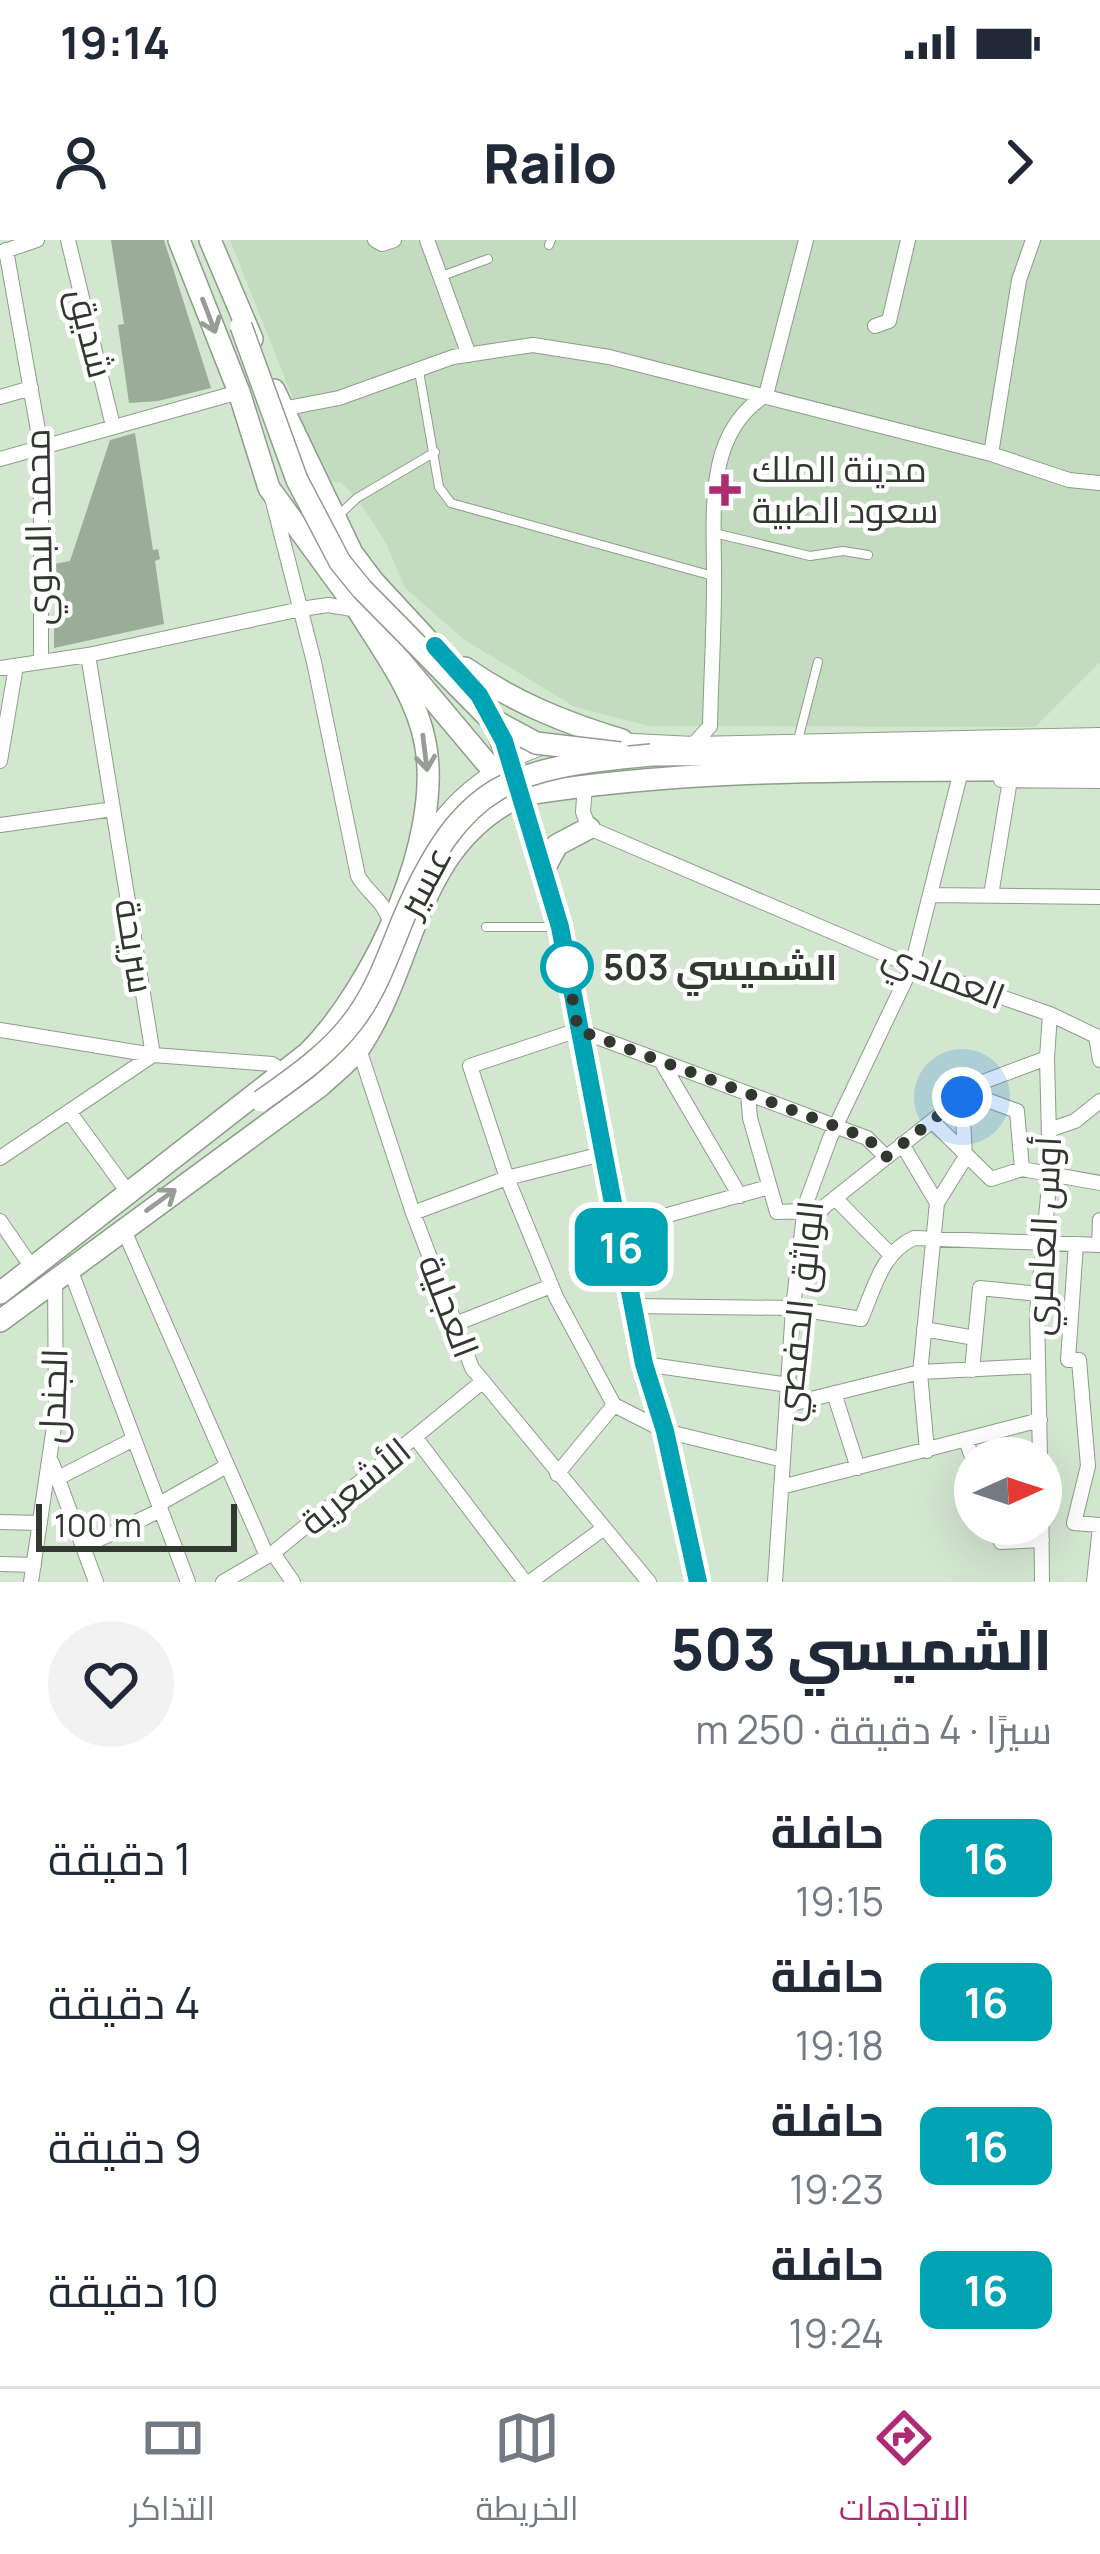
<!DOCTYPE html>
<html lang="ar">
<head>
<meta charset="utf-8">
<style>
	body { margin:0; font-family:Manrope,Cairo,sans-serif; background:#f2f2f3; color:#1f2937; direction:rtl; height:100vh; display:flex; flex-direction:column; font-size:45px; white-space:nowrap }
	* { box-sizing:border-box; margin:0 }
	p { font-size:39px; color:#747a83 }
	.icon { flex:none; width:66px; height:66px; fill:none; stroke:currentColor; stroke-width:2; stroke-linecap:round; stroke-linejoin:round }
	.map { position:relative; height:1342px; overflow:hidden; direction:ltr }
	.side { display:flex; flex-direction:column; background:#fff; flex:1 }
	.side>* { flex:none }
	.badge { padding:0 24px; border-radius:18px; font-size:42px; line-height:78px }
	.needle { width:78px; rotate:87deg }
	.fabs { position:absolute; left:954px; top:1197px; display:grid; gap:24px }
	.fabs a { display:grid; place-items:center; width:108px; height:108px; border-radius:50%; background:#fff; box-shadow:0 12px 48px #0002; font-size:60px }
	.scale { position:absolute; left:36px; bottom:30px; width:201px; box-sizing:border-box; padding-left:12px; border:6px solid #30382f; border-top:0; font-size:33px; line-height:42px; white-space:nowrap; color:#30382f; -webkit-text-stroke:9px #fff; paint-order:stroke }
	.you { position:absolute; width:60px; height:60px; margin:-30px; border:9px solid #fff; border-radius:50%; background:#1a73e8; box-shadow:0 0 0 18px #1a73e833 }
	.map>.badge { position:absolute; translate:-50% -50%; box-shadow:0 0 0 6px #fff }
	.round { display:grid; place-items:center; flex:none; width:126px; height:126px; border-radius:63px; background:#f2f2f3 }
	.headline { display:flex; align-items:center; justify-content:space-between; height:204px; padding:0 48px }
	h1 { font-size:57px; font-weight:800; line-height:90px }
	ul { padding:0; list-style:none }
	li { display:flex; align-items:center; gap:36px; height:144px; padding:0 48px }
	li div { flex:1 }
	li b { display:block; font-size:45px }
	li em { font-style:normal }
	li .badge { min-width:132px; font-weight:700; text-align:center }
	.status { display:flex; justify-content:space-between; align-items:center; height:84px; padding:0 60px; background:#fff; direction:ltr }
	.status svg { height:33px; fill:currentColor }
	header { display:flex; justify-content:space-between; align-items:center; height:156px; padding:0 48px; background:#fff; font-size:54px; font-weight:800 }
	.tabs { display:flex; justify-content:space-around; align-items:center; height:168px; border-top:3px solid #e0e1e3; background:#fff; font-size:33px; color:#747a83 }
	.tabs a { display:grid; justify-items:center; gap:6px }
	.tabs .current { color:#ae2a73 }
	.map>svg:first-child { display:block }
</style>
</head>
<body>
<div class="status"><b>19:14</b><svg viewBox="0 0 49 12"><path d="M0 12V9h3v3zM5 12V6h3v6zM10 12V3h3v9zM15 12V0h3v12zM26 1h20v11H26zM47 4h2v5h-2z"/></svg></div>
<header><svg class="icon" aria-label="forward" viewBox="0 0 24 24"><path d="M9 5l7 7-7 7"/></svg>Railo<svg class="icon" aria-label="person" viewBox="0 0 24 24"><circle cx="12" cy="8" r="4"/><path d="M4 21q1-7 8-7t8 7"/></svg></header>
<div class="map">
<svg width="1100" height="1342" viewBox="0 0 1100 1342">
	<rect width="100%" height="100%" fill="#d3e6d0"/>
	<path fill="#c3dbbf" d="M230,0H1100V422L1035,487L649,486L575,467L465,400L405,348L386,303L357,258L341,243L326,241Z"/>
	<path fill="#9bad99" d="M111,0H164L211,148L158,161L129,163L118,85L124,84Z
		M135,193L153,310L158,309L160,319L155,321L164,384L54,408V324L70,321L110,200Z"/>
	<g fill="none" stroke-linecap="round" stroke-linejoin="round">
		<defs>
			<path id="lane" d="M549,5L551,0
				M442,36L488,19
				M419,131L439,247L451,263L713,336
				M339,275L357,258L435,212
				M714,293L810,316L843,311L868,315
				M798,500L818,422
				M486,687H559"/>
			<path id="street" d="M68,0L113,186
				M375,0L382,4L394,0
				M427,0L469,115
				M6,10L41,207V422
				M2,12L37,0
				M875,86L889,81L908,0
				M0,157L31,148
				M282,169L339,158L453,117L533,105L609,117L991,214L1019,40L1033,0
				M991,214L1069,240L1100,243
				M0,219L239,152
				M272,258L314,422L358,636C368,654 384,660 390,682
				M88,415L153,815
				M0,428L88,415L301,369L328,365L358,370
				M613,500L694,504L1100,495
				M694,504L710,486C711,439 714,392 714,345C715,279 702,194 766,155L806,0
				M0,521L16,426
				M1001,540L1100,541
				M589,545H585L583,572L589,588L912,726L1050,774L1100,798
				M0,585L113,569
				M424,604C449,558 494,524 544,507
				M930,655L1100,657
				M991,655L1010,540
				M0,790L153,815L272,824L284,832
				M1096,796L1100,820
				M359,809L413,973L472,1128L649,1342
				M661,821L740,956
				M968,853L1017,871L1022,929
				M748,854L750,878L777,972L804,971
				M70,873L130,955
				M932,881L991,939L1022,929L1100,943
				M1049,890L1075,881L1100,861
				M902,904L937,963L920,1133L927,1211
				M0,918L153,815
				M835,958L891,1015
				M937,963L965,918L962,857
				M413,973L507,938L602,914
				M0,981L33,1029
				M123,988L267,1316
				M617,989L769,947
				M803,989L825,966L980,843L1047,818
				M1076,1004L1068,1120H1079L1088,1226L1074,1283L1100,1285
				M1099,1005L1100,980
				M70,1029L188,1342
				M633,1066L793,1068L861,1079C874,1049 882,1012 914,998L1100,1005
				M455,1084L551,1046
				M924,1089L975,1098
				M644,1124L789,1145
				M972,1130L980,1048L1039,1054
				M834,1153L858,1228
				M787,1165L920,1132L1038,1126
				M415,1197L525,1342
				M966,1200L975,1226
				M1040,1218L1037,1073L1050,935L1047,818L1050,774
				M783,1220L665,1191L614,1165L556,1057L507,938L470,826L578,790L867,898L886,917
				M52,1223L96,1342
				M557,1234L614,1165
				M58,1238L134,1199
				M1041,1243L1042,1342
				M781,1247L1040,1180
				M159,1264L225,1227
				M0,1282L40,1283
				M995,1284L1001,1302L1042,1300
				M83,1307L161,1270
				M273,1313L293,1342
				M0,1324L34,1325
				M31,1342L56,1173L55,1040
				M223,1342L273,1313L482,1142
				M530,1342L604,1288
				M775,1342L793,1068L805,966L830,898L912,726L959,539
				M1094,1342L1100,1287"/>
			<path id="secondary" d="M179,0L239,152L269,248L358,370L495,533
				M210,0L252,99
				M274,150L352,313L373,341L470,446
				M465,428C514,462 565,483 622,500
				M489,470L522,555L560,687L644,1124L665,1191L698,1342
				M544,629L557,605L589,588"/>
			<path id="primary" d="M651,515L1100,511
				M495,533L522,555C712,524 908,532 1100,529
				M0,1053L308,813C374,747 444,597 425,502C416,454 383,411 358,370
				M0,1081L320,846C333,834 350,821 360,807C418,719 414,605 522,555"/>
		</defs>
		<use href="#lane" stroke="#8c9e89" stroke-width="10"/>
		<use href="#street" stroke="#8c9e89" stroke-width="16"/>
		<use href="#secondary" stroke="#8c9e89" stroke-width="24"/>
		<use href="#primary" stroke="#8c9e89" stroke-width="24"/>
		<use href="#lane" stroke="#fff" stroke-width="8"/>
		<use href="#street" stroke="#fff" stroke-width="14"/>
		<use href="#secondary" stroke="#fff" stroke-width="21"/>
		<use href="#primary" stroke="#fff" stroke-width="21"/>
		<defs>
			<path id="secondary-bridge" d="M241,86L297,240L340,322L362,349L488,477L536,503L620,513"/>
			<path id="primary-bridge" d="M261,861C293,838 327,815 351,784C376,753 389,713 404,677C463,541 510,528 651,515"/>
		</defs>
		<use href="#secondary-bridge" stroke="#8c9e89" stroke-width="24" stroke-linecap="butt"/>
		<use href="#primary-bridge" stroke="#8c9e89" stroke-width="24" stroke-linecap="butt"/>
		<use href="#secondary-bridge" stroke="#fff" stroke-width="21"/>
		<use href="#primary-bridge" stroke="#fff" stroke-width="21"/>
	</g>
	<defs><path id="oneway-shaft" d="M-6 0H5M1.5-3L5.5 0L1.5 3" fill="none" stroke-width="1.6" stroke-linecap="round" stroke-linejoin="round" transform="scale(3)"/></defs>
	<g stroke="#989c97">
		<use href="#oneway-shaft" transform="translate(209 76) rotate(69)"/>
		<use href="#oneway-shaft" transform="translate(425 513) rotate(83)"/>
		<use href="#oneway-shaft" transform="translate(161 960) rotate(-36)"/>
	</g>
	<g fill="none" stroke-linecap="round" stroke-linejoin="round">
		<defs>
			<path id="line" d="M435,406L479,455L504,501L560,687L644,1124L665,1191L698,1342"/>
		</defs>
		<use href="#line" stroke="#fff" stroke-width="27"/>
		<use href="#line" stroke="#00a3b4" stroke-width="18"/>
		<path stroke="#30382f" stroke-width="12" stroke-dasharray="0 21.6" d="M567,727L566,722L578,790L867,898L886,917L962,857"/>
	</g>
	<path fill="#ae2a73" stroke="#fff" stroke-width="4.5" d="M719 232h12v12h12v12h-12v12h-12v-12h-12v-12h12z"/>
	<circle fill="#fff" stroke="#00a3b4" stroke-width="6" cx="567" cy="727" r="24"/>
	<g text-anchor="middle" stroke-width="9" stroke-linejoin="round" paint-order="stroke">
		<g font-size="36" fill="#30382f" stroke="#fff">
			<text transform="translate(91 93) rotate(76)" y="13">شديق</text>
			<text transform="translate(38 287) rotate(-91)" y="13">محمد البدوي</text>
			<text transform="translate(424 641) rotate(-62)" y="13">عسير</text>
			<text transform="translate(135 706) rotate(81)" y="13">سريحة</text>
			<text transform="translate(944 735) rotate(21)" y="13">العمادي</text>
			<text transform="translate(1043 996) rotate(-87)" y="13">أوس العامري</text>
			<text transform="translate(449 1066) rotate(69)" y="13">العجلية</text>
			<text transform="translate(799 1071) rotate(-84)" y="13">الواثق الحفصي</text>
			<text transform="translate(53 1156) rotate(-88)" y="13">الجندل</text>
			<text transform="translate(355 1246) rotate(-39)" y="13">الأشعرية</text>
		</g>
		<g font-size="36" fill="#30382f" stroke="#fff" text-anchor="start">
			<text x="752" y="242">مدينة الملك<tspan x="752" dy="41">سعود الطبية</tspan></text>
		</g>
		<g font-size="36" font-weight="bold" fill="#30382f" stroke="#fff" text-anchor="start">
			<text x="603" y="740">الشميسي 503</text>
		</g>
	</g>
</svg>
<div class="fabs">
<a><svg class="needle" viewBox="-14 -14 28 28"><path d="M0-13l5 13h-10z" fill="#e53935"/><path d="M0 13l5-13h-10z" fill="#747a83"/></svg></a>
</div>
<div class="scale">100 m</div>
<div class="you" style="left:962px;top:857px"></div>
<b class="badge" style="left:621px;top:1007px;background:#00a3b4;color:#fff">16</b>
</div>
<section class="side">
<div class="headline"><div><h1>الشميسي 503</h1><p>سيرًا · 4 دقيقة · 250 m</p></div><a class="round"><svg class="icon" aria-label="heart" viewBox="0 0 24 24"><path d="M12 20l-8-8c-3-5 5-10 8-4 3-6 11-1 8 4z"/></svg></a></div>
<ul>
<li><span class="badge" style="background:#00a3b4;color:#fff">16</span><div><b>حافلة</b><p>19:15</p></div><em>1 دقيقة</em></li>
<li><span class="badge" style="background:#00a3b4;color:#fff">16</span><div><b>حافلة</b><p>19:18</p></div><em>4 دقيقة</em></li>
<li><span class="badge" style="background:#00a3b4;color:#fff">16</span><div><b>حافلة</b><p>19:23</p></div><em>9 دقيقة</em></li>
<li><span class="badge" style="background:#00a3b4;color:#fff">16</span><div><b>حافلة</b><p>19:24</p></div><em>10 دقيقة</em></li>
</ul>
</section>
<nav class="tabs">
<a class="current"><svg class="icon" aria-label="directions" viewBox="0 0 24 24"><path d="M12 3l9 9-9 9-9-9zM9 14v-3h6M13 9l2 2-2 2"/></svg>الاتجاهات</a>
<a><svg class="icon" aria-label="map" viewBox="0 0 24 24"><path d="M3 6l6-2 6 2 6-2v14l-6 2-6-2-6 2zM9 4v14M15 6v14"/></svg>الخريطة</a>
<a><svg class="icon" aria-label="tickets" viewBox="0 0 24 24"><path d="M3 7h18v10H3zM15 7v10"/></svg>التذاكر</a>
</nav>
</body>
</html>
